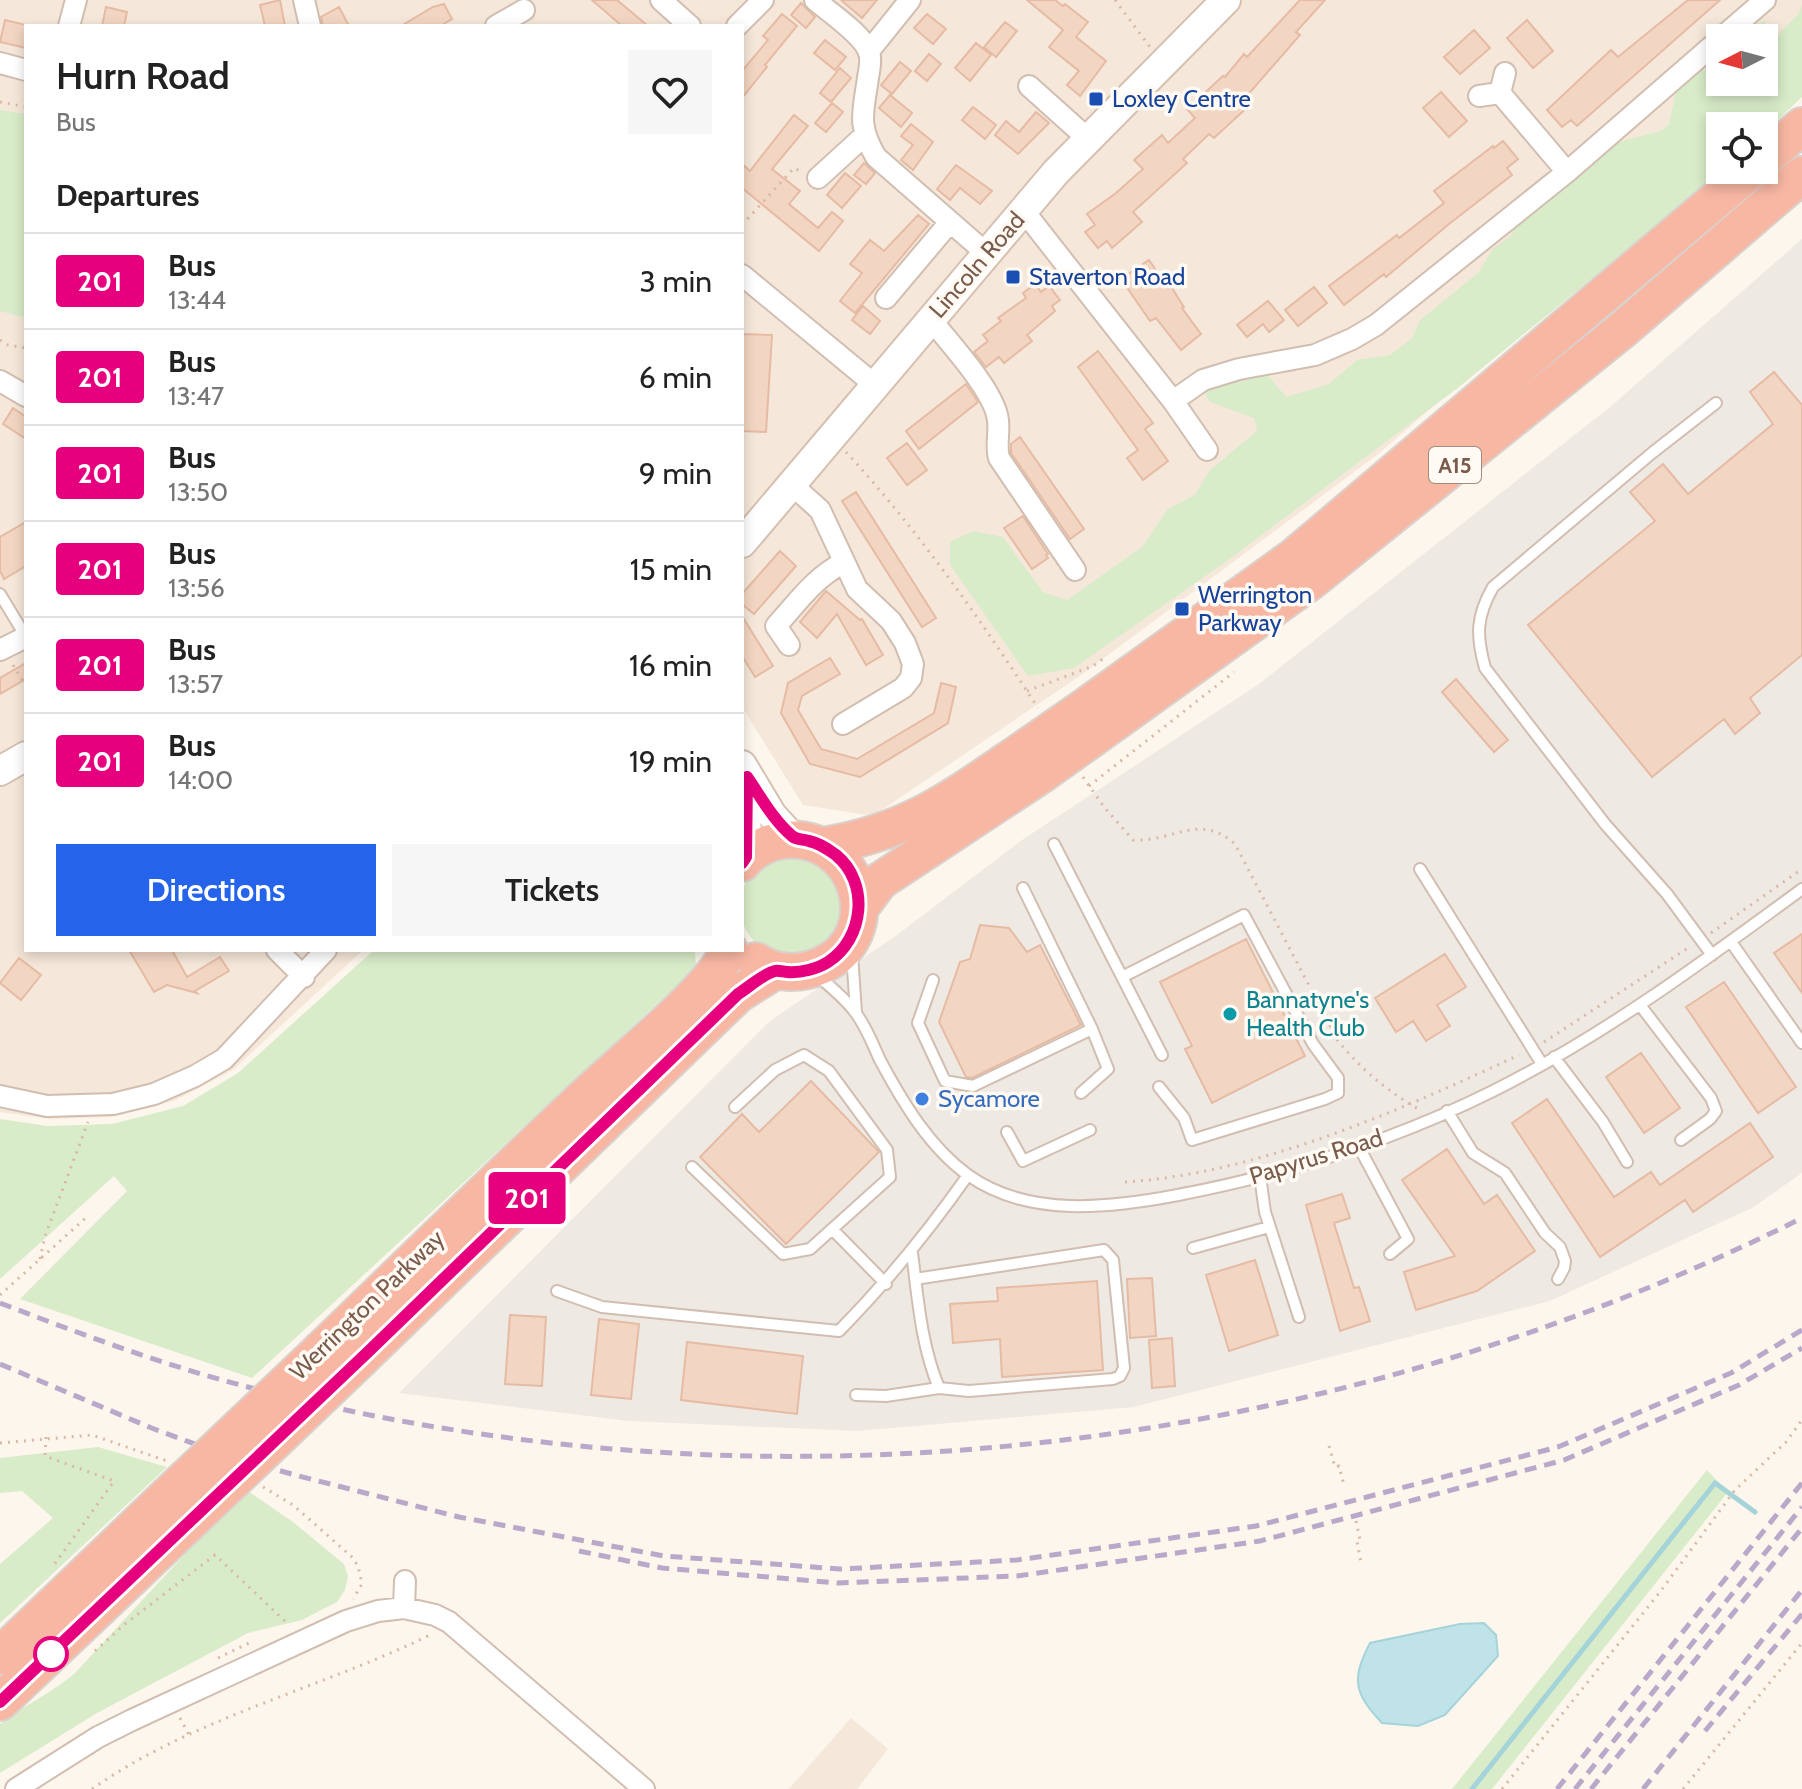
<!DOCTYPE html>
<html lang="en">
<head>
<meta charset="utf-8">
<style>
	body { margin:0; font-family:Cabin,sans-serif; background:#f6f6f6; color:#222; height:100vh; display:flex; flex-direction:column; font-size:30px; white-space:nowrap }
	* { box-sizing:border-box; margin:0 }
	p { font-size:26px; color:#767676 }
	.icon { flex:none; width:44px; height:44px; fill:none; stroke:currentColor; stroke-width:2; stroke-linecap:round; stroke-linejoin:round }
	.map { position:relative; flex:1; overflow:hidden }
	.sheet { position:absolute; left:24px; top:24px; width:720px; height:928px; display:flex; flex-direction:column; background:#fff; border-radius:0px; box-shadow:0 4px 12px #0003 }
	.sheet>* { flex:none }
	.badge { padding:0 16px; border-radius:6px; font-size:28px; line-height:52px }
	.needle { width:52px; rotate:264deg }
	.fabs { position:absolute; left:1706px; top:24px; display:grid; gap:16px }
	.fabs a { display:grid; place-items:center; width:72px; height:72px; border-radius:0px; background:#fff; box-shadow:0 4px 12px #0003; font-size:40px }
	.map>.badge { position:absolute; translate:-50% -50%; box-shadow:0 0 0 4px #fff }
	h2 { padding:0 32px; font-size:30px; line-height:72px }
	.round { display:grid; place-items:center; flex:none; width:84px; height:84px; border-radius:0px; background:#f6f6f6 }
	.summary { display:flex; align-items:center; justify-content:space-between; height:136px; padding:0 32px }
	h1 { font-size:38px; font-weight:600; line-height:60px }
	.cta { display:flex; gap:16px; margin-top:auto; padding:16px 32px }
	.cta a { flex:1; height:92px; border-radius:0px; background:#2563eb; color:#fff; font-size:32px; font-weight:600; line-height:92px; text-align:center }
	.cta a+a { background:#f6f6f6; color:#222 }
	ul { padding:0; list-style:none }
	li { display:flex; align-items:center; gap:24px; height:96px; padding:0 32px; border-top:2px solid #e0e0e0 }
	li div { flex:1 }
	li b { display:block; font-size:30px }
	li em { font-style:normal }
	li .badge { min-width:88px; font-weight:700; text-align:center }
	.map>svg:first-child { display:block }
</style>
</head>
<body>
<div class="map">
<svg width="1802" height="1789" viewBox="0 0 1802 1789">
	<rect width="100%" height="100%" fill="#fdf6ec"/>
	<path fill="#f5e8da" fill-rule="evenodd" d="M0,0H1802V83L1720,126V158L1377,455L1084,673L873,816L803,805L742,707V26H26V950H363L233,1070L176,1100L110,1117L50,1119L0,1112ZM1720,38H1764V82H1720Z
		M851,1718L888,1749L857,1789H789Z"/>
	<path fill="#efe9e4" d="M1802,239V1173L1752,1208L1550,1301L1134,1407L857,1431L629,1421L399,1393L770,1021L897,935L1022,840L1259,684L1610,407Z"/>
	<path fill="#d8ecc9" d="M1802,4V97L1764,133V126H1720V170H1725L1719,175L1459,387L1231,558L1074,668L1028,676L950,565V542L973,531L1003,537L1043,592L1067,600L1142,547L1168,509L1195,495L1209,471L1257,431L1254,418L1210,402L1204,392C1223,374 1242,374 1268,375L1286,397L1329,384L1357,360L1390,355L1412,338L1420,320L1479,272L1493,248L1510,237L1522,216L1614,143L1661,131L1669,124L1677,86L1694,71L1712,70L1720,59V82H1764V38H1744L1747,26L1765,21L1768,34L1778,35L1799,13Z
		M0,110L26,114V315L22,317L0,311Z
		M740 906a51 51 0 1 1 102 0a51 51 0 1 1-102 0Z
		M374,950H695L696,968L252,1378L20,1299L127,1191L114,1176L0,1279V1119L47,1126L112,1124L183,1106L238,1073Z
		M98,1447L167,1467L0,1623V1564L53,1518L22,1491L0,1493V1458Z
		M1707,1470L1728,1492L1492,1789H1452Z
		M245,1489L293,1522L344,1564L348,1576L345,1590L337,1602L302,1620L248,1633L97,1713L0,1773V1724C24,1705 52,1693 75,1673Z"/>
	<path fill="#bfe3e8" stroke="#a5d3da" stroke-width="2" d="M1484,1623L1496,1635L1498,1656L1445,1715L1418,1726L1382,1723C1354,1693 1351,1680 1370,1643L1460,1624Z"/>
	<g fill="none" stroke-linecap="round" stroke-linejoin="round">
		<path stroke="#a5d3da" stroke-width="5" d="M1472,1789L1715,1483L1755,1512"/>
	</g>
	<path fill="#f3d5c3" stroke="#e6bba3" stroke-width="2" d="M280,0L285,26H265L260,5Z
		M592,0H617L648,26H622Z
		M841,0H877L862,18Z
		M1027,0H1055L1063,6L1065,4L1088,22L1076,37L1106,61L1080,96L1067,85L1079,71L1049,47L1063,30Z
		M1300,0H1325L1296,32L1300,35L1245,98L1251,104L1214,138L1209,134L1183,159L1187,163L1133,212L1142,222L1112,248L1107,241L1098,248L1085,232L1095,225L1087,214L1116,193L1143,169L1134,160L1162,135L1168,143L1195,118L1187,109L1223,76L1225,77L1244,54L1247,57Z
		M1688,0H1720L1577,126L1571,120L1562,127L1547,110L1611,50L1618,57Z
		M801,3L815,17L806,28L791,15Z
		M444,4L452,19L440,26H401L433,7Z
		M106,7L127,12L124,26H102Z
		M339,7L349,26H323L321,17Z
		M782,14L797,26L765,65L767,67L742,98V71L768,40L763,36Z
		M927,14L946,29L933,44L914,28Z
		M5,20L26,25V48L0,42Z
		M1527,20L1553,51L1533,68L1507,38Z
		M1005,22L1017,31L996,57L984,47Z
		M1474,30L1490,48L1460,74L1444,57Z
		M825,40L846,57L835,70L814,53Z
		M976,43L991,55L970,81L955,68Z
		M929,54L941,64L927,81L915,71Z
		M900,62L911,71L892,94L881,85Z
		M840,68L851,78L831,102L820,93Z
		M1441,92L1467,121L1449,137L1423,108Z
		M890,95L912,113L901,127L879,108Z
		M832,103L843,112L826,132L815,123Z
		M973,107L996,125L985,139L962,120Z
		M1036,112L1049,123L1018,154L995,135L1006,121L1019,132Z
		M794,115L808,126L772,169L800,191L789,204L818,228L832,212L843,221L819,251L742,188V164L750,171Z
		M911,124L933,142L913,170L901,160L913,145L901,136Z
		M1503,141L1518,159L1507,168L1512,175L1449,224L1386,277L1384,274L1344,305L1329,286L1397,235L1399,238L1444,203L1434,191L1493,146L1494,148Z
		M864,163L875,173L866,184L854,175Z
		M956,165L992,191L980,204L960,188L950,200L937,189Z
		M845,173L861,186L842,208L827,195Z
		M918,215L929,224L855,313L840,301L862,273L850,264L870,240L884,251Z
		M1149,260L1160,276L1163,274L1184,307L1182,308L1201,334L1181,350L1156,318L1150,321L1121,279Z
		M1035,284L1041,292L1049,286L1060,300L1052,306L1055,311L1027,335L1032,341L1004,363L999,357L986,367L974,352L988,341L983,335L1001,321L998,318L1026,298L1023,293Z
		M1314,287L1327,303L1298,326L1285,310Z
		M1268,301L1284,320L1269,332L1263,324L1247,337L1237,325Z
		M863,306L880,321L870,334L852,320Z
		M742,334L772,335L766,432L742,431Z
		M1098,351L1153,423L1145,429L1168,461L1143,480L1127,458L1138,450L1078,367Z
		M1774,372L1802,405V655L1750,698L1760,713L1735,734L1724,719L1652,777L1528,625L1655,521L1630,492L1663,464L1688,494L1773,424L1750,392Z
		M966,384L978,402L919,449L906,431Z
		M13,408L26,417V439L3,424Z
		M1020,437L1084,529L1070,539L1011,453V444Z
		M907,443L927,470L907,485L887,458Z
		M856,492L936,618L922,627L842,501Z
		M1023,516L1048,554L1046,555L1048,558L1032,569L1004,528Z
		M26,522V566L4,579L0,571V537Z
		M780,551L796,566L754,614L742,604V594Z
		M826,591L860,620L862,619L883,655L866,665L837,614L817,638L800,622Z
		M742,616L773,666L755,677L742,656Z
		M830,658L840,674L802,696L798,710L821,749L857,759L934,713L941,683L956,687L948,723L860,777L810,764L781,713L788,683Z
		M26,663V679L0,694V678Z
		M1456,679L1508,740L1494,752L1442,692Z
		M980,925L1009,928L1027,952L1040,945L1081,1025L972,1078L966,1077L939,1022L960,962L970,959Z
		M1802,934V993L1774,953Z
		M1246,939L1305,1056L1212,1103L1185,1049L1192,1046L1160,982Z
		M129,950H172L187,977L220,957L229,971L195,991L197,993L167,985L154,992Z
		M1445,954L1466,987L1437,1005L1450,1026L1426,1041L1413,1021L1396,1032L1375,998Z
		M19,958L41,975L21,1000L0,983Z
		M1724,982L1796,1087L1758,1113L1686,1007Z
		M1641,1053L1680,1108L1644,1133L1606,1077Z
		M811,1081L879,1152L786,1244L700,1157L742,1114L759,1132Z
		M1547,1099L1614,1197L1651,1172L1660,1185L1750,1123L1773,1157L1693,1212L1685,1200L1600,1257L1512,1123Z
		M1447,1149L1484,1204L1497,1195L1535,1251L1477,1291L1416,1310L1404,1272L1455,1256L1402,1180Z
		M1342,1194L1350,1218L1334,1223L1354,1288L1359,1287L1370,1321L1340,1331L1306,1205Z
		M1255,1260L1278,1335L1229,1351L1206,1275Z
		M1152,1278L1156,1336L1130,1338L1127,1279Z
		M1097,1281L1103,1370L1002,1377L1000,1339L953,1343L950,1304L998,1301L997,1288Z
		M510,1315L546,1317L542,1386L505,1384Z
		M599,1319L639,1324L631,1399L591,1395Z
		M1172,1338L1175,1386L1152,1388L1149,1340Z
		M687,1342L803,1356L797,1414L681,1400Z"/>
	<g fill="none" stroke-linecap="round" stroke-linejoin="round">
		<defs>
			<path id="lane" d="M0,594L26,637
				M1054,844L1162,1055
				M1420,869L1542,1064
				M1023,888L1092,1029L1108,1069L1081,1093
				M1731,942L1802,1043
				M852,954L856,1012
				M1712,955L1667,894L1605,824L1485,668C1476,635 1476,617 1493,587L1652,453L1716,403
				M816,974C829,986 845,998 855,1012C866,1026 873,1045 880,1060C902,1101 929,1147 968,1175C1028,1218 1110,1208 1178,1195C1287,1174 1395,1140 1493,1091C1603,1036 1703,962 1802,889
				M1122,977L1244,915L1313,1044L1338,1078V1093L1325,1099L1192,1140L1184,1118L1159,1087
				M933,980L918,1023L945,1081L973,1086L1092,1029
				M1640,1005L1711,1098L1716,1111L1710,1119L1681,1140
				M1554,1057L1603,1122L1627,1162
				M1447,1111L1473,1153L1505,1173L1545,1233L1560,1247L1565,1261L1564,1268L1558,1279
				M1007,1132L1023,1161L1090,1130
				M1359,1147L1408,1239L1390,1254
				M692,1167L783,1254L810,1249L890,1177L887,1150L829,1071L804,1055L775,1070L735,1107
				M1260,1176L1265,1212L1299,1317
				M833,1230L886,1284
				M1193,1248L1269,1227
				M912,1253C918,1299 921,1345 939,1388L969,1391L1113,1379L1120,1376L1124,1368L1113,1260L1104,1250L915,1279
				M557,1291L602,1307L839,1331C888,1281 928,1232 968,1175
				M856,1395L886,1396L939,1388"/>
			<path id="street" d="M304,0L310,26
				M661,0L690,26
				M815,0C829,12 865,36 869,53C872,61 869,70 868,78C863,113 857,125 876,157L986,253
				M69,26L76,0
				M496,26L524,10
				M737,26L763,0
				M1721,38L1765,0
				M869,51L910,0
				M0,63L26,70
				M1029,86L1087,138
				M1500,93L1567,172
				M1479,96L1500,93L1505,73
				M818,178L864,136
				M1023,210L1173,401L1207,450
				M742,275L875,385
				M886,298L950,222
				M930,318C949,343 990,386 997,415C1001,429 995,444 999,458L1075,570
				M0,381L26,396
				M1173,401L1203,380L1239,369L1315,355L1352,339L1376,325L1567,172L1720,39
				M791,484L820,510L857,589L891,621L905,643L913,664L911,678L903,688L843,724
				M789,645L776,626C797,603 815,577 843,563
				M0,650L26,637
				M277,950L304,977
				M0,1096L47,1106L113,1104L154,1094L195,1076L224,1059L326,950
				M404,1608L405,1581
				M16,1789L98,1737L132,1720L346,1621L378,1611L404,1608L435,1615L449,1622L644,1789"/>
			<path id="secondary" d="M742,543L1056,172L1226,0
				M742,765L772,815L794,839
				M0,771L26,756
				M746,857L747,778"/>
			<path id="highway" d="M1764,159L1802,126
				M1078,712L1294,557L1751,170
				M1094,737L1311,581L1621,331L1802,175
				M823,846C911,832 955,796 1026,748
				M742,863C752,850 768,842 783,840C859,832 890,936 820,966C799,975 775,974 756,961
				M859,909L880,881L1042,774
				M322,1349C412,1262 502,1174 594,1088C627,1057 713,988 729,950
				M349,1370L738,994L776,970
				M0,1656L167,1496
				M0,1702L193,1519"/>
		</defs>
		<use href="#lane" stroke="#d1beb0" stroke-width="14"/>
		<use href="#street" stroke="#d1beb0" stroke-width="24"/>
		<use href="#secondary" stroke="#d6c0b0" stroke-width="32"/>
		<use href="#highway" stroke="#dad1cd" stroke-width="40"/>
		<path stroke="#d9b8a5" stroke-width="3" stroke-dasharray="2 6" stroke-linecap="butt" d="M1115,0L1150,47
			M0,102L26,107
			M742,225L794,168L800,171
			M0,340L8,345L26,348
			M846,452C918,530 980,619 1038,708
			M13,665L26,686
			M1027,691L1093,666L1104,658
			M1083,777L1104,807L1133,840C1174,842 1199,812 1235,844L1338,1041C1362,1070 1387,1091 1420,1110
			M1089,786L1234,672
			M1711,933L1802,869
			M1544,1042L1688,948
			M1125,1182C1257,1174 1401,1110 1519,1055
			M40,1259L45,1236L88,1122
			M0,1295L89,1215
			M46,1437L45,1456L114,1481L54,1565
			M0,1443L92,1435L167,1461
			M1329,1446L1335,1467L1339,1466L1344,1485
			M263,1487L293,1505L351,1556L358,1566L362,1584L353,1599
			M1356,1521L1360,1540L1357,1541L1361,1563
			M95,1651L125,1624L215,1555L289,1625
			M218,1658L251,1642
			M180,1718L189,1735
			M92,1789C193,1718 319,1689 430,1635
			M1502,1789L1660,1592L1735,1490L1786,1442L1802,1420
			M1683,1789L1802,1643"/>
		<use href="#lane" stroke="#fff" stroke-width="10"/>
		<use href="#street" stroke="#fff" stroke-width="20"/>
		<use href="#secondary" stroke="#fff" stroke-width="28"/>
		<use href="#highway" stroke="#f7b7a3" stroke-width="36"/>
		<path stroke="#b9a8c9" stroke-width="5" stroke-dasharray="12 8" stroke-linecap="butt" d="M0,1303C81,1334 163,1365 248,1387C765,1522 1324,1457 1802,1218
			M0,1364L154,1429L225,1455L295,1475L459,1517L664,1556L840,1569L1017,1560L1256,1526L1558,1447L1731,1373L1802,1330
			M579,1551L662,1568L838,1583L1017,1576L1260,1541L1564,1460L1739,1385L1802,1348
			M1705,1731L1802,1614
			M1557,1789L1802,1483
			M1575,1789L1802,1507
			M1591,1789L1802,1528
			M1643,1789L1802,1590"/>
		<defs>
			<path id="highway-bridge" d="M1026,748L1078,712
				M1042,774L1094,737
				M167,1496L322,1349
				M193,1519L349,1370"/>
		</defs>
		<use href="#highway-bridge" stroke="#dad1cd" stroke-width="40" stroke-linecap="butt"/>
		<use href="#highway-bridge" stroke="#f7b7a3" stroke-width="36"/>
	</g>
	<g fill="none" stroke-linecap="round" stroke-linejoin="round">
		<defs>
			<path id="line" d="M0,1702L370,1350L738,994C749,987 763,974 775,971C778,970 784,972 787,972C801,973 817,969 828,962C864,939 870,883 836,855C828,849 819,843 809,841C802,839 797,840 792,836C773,820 761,797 747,777L746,857L742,863"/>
		</defs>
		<use href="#line" stroke="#fff" stroke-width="18"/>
		<use href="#line" stroke="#e6007e" stroke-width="12"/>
	</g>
	<g fill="#1a4fb4" stroke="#fffaf3" stroke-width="3">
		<rect x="1088" y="91" width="16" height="16" rx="4"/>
		<rect x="1005" y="269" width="16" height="16" rx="4"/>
		<rect x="1174" y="601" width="16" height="16" rx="4"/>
	</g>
	<circle fill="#0f9aa8" stroke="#fffaf3" stroke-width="3" cx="1230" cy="1014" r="8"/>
	<circle fill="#3f7fe0" stroke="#fffaf3" stroke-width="3" cx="922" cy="1099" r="8"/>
	<circle fill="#fff" stroke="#e6007e" stroke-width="4" cx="51" cy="1654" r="16"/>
	<g text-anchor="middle" stroke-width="7" stroke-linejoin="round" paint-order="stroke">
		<rect fill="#fffaf3" stroke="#a28b7f" stroke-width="2" x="1429" y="447" width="52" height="36" rx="6"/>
		<g font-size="22" font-weight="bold" fill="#7a5c4d">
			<text x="1455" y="473">A15</text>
		</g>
		<g font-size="24" fill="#164399" stroke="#fffaf3" text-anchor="start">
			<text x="1112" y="107">Loxley Centre</text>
			<text x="1029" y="285">Staverton Road</text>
			<text x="1198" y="603">Werrington<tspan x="1198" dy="28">Parkway</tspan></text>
		</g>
		<g font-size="24" fill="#7a5c4d" stroke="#fffaf3">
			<text transform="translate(977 265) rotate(-49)" y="8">Lincoln Road</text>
			<text transform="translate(1316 1157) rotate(-17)" y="8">Papyrus Road</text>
			<text transform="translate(367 1305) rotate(-44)" y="8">Werrington Parkway</text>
		</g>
		<g font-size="24" fill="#0d838f" stroke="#fffaf3" text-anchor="start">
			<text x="1246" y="1008">Bannatyne's<tspan x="1246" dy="28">Health Club</tspan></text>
		</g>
		<g font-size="24" fill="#366cbe" stroke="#fffaf3" text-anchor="start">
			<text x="938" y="1107">Sycamore</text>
		</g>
	</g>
</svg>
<div class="fabs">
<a><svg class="needle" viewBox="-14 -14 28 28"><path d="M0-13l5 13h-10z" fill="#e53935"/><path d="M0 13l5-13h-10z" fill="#767676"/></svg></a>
<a><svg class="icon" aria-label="locate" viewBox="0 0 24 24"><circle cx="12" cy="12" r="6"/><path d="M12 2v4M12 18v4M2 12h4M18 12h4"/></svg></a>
</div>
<b class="badge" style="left:527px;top:1198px;background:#e6007e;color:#fff">201</b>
<section class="sheet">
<div class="summary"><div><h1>Hurn Road</h1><p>Bus</p></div><a class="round"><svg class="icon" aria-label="heart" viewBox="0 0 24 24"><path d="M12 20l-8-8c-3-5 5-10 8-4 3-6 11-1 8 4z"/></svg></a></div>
<h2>Departures</h2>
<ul>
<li><span class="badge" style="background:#e6007e;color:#fff">201</span><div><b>Bus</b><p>13:44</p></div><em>3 min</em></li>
<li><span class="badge" style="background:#e6007e;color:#fff">201</span><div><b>Bus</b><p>13:47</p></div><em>6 min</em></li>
<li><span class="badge" style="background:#e6007e;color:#fff">201</span><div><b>Bus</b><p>13:50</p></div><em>9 min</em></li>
<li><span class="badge" style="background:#e6007e;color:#fff">201</span><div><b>Bus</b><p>13:56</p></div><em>15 min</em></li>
<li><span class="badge" style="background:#e6007e;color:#fff">201</span><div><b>Bus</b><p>13:57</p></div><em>16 min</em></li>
<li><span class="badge" style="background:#e6007e;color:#fff">201</span><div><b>Bus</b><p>14:00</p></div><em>19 min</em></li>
</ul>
<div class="cta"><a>Directions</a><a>Tickets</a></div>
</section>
</div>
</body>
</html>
